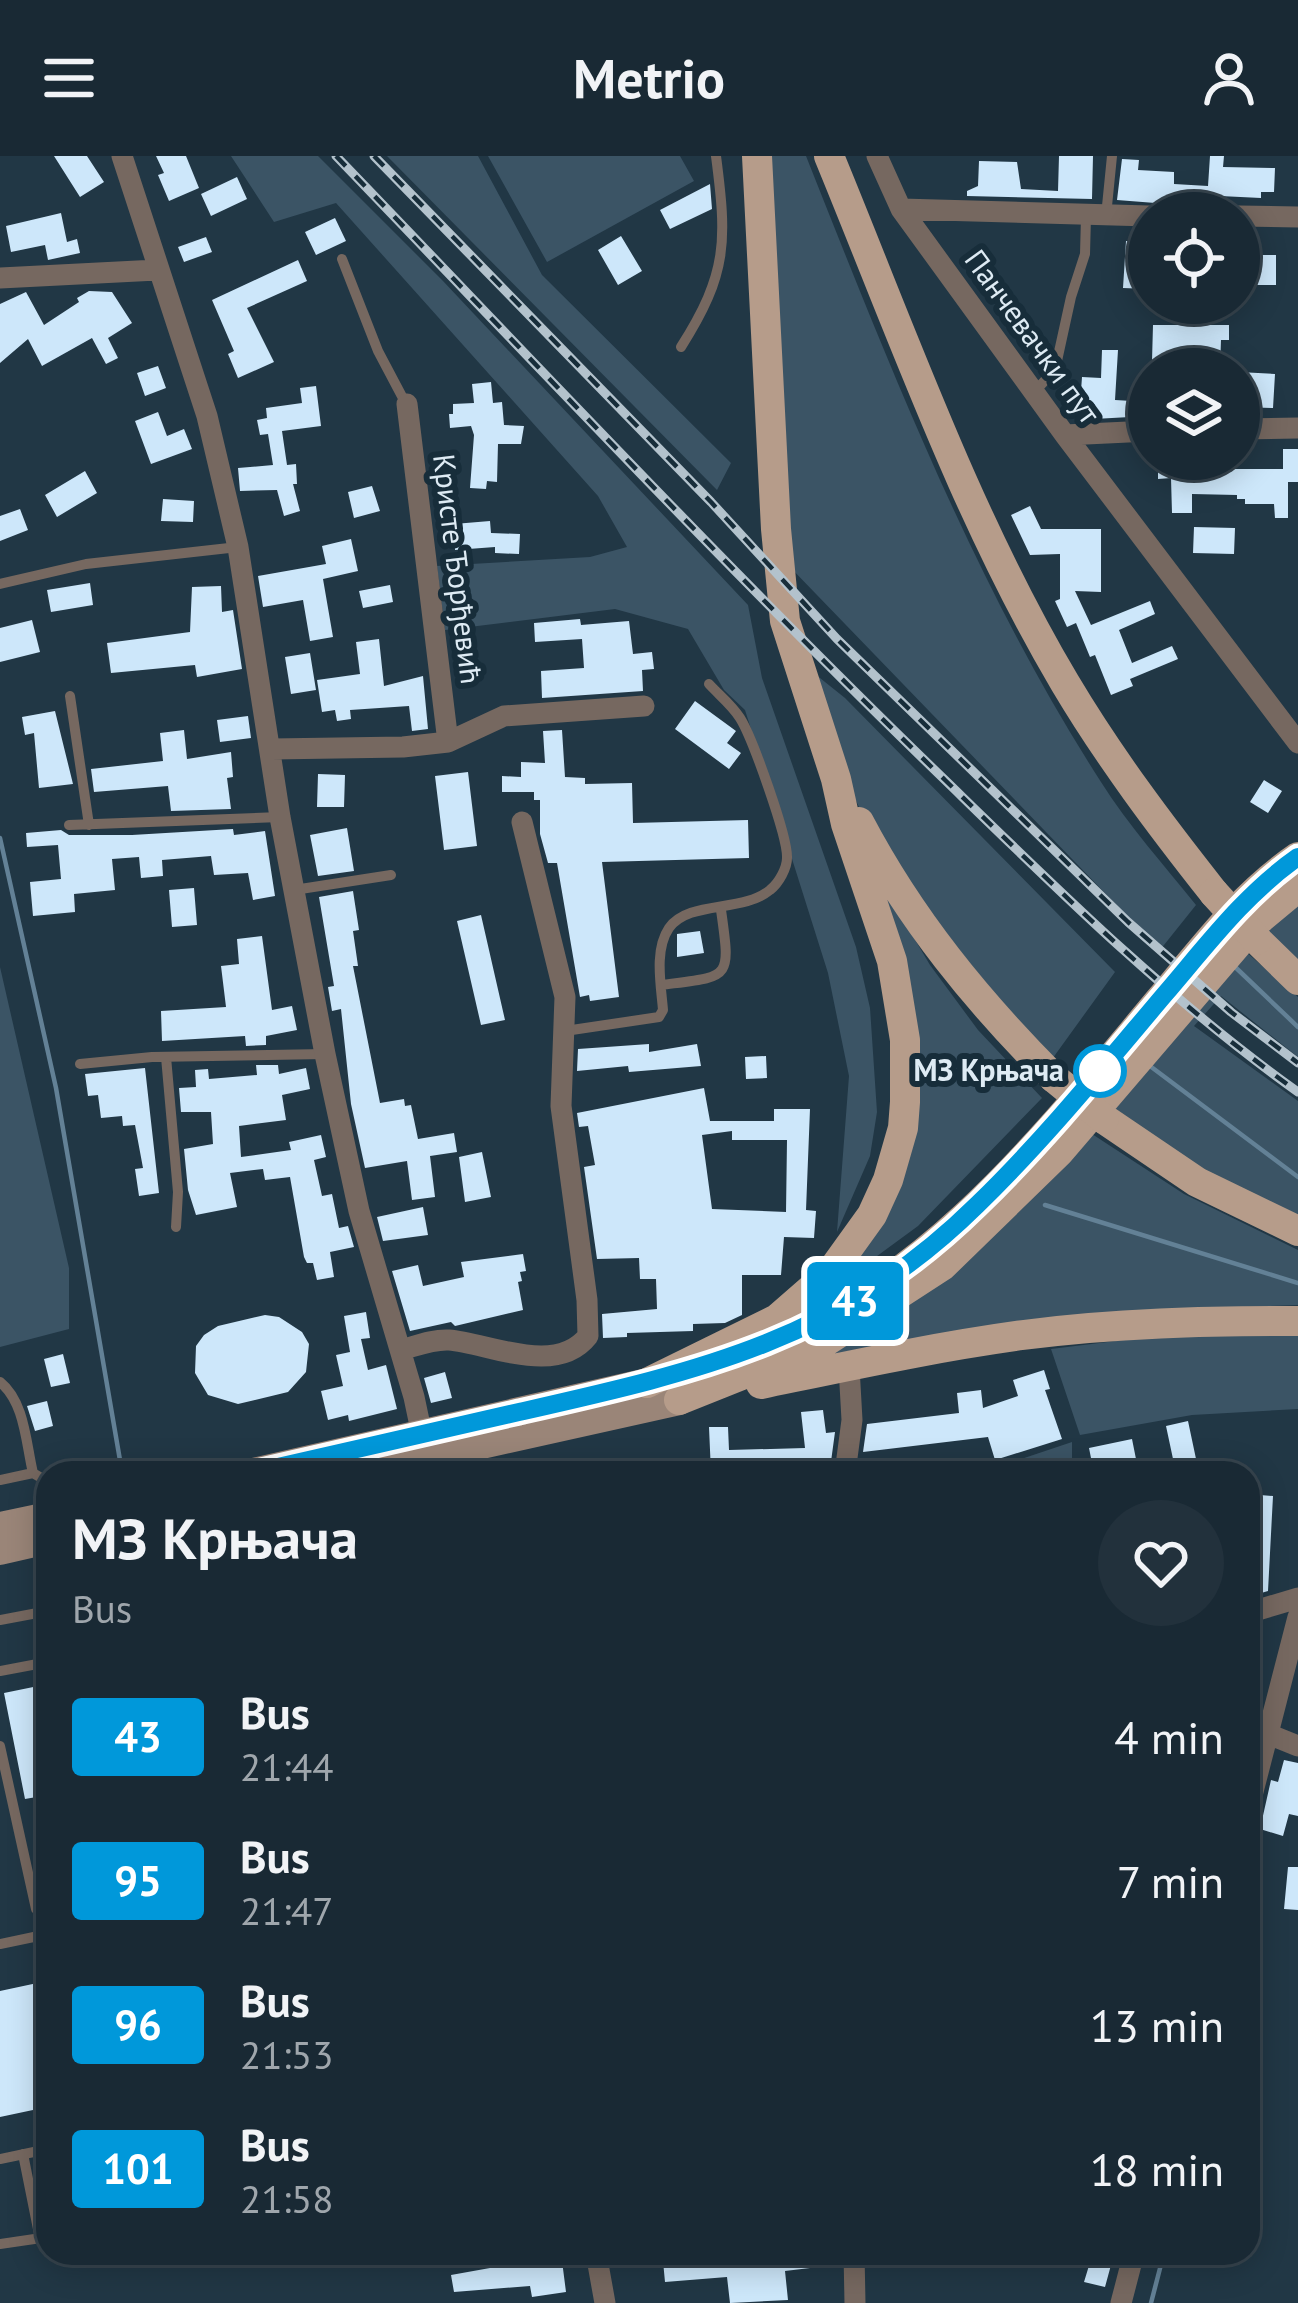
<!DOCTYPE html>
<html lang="en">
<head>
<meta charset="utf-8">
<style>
	body { margin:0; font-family:"PT Sans",sans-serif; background:#22313c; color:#f1f3f6; height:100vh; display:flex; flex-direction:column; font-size:45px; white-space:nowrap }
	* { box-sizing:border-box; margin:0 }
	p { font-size:39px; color:#9fa6ac }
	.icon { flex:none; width:66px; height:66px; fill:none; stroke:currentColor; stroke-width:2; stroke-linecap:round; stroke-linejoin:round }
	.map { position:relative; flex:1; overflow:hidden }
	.side { position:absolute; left:36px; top:1305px; width:1224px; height:804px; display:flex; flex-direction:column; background:#192934; border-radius:36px; box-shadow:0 6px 30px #0003,0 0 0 3px #37454f }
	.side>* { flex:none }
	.badge { padding:0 24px; border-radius:9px; font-size:42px; line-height:78px }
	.buttons { position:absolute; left:1128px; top:36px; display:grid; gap:24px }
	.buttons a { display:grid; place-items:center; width:132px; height:132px; border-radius:50%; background:#192934; box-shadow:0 6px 30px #0003,0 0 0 3px #37454f; font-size:60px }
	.map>.badge { position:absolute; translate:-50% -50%; box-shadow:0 0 0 6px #fff }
	.round { display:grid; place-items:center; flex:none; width:126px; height:126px; border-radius:63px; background:#22313c }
	.headline { display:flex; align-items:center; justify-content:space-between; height:204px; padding:0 36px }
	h1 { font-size:57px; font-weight:700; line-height:90px }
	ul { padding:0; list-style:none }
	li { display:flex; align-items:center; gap:36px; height:144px; padding:0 36px }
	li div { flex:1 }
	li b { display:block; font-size:45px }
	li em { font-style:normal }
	li .badge { min-width:132px; font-weight:700; text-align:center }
	header { display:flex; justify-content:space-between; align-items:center; height:156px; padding:0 36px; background:#192934; font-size:54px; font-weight:700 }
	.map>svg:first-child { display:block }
</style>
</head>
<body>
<header><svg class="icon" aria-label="menu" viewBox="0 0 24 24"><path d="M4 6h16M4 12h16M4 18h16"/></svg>Metrio<svg class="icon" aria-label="person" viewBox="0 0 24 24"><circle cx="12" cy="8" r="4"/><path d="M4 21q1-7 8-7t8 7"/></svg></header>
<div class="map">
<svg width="1298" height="2147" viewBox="0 0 1298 2147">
	<rect width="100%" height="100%" fill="#213745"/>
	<path fill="#3b5465" d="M231,0H318L443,125L748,449L762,522L856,791L870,852L877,956L870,1000L837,1076L849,920L828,817L745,554L724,534L688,473L615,453L445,474L437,410L590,401L627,391L598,340L336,47L274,66Z
		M387,0H478L542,119L731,307L717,334Z
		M488,0H680L694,25L547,106Z
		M766,0H806C891,214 976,432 1101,626C1128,669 1164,709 1196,749L1160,794L788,409Z
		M810,514L845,542L1115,816L1050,906L881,697L848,628Z
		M879,723L930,809L978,874L1042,942L918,1070L828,1136L910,979Z
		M1298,742V807L1245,795L1298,841V901L1221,840L1194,870L1298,945V1066L1222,1029L1112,954L1092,978L1184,1038L1298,1094V1149L1184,1153L812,1209Z
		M0,811L69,1112V1173L0,1191Z
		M1298,1174V1253L1192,1259L1080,1279L1051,1193L1156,1180Z
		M1072,1286V1317H945L944,1302L994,1312Z"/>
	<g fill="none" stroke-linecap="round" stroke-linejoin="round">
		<path stroke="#638196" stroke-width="4.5" d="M0,682L56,932L121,1310
			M1233,809L1298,871
			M1150,910L1298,1021
			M1045,1049L1298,1127
			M1151,2147L1164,2097"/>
	</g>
	<path fill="#cde7fa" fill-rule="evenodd" d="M54,0H87L104,26L80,41Z
		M156,0H186L199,32L169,45L158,19L164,17Z
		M1059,0H1093L1092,43L967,40V35L978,30L979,5L1017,6L1021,33L1058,35Z
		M1210,0H1224L1223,11L1275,12L1274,36H1261V42L1220,40L1219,52L1117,44L1122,3L1139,4L1138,14L1174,16V28L1208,30Z
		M237,21L247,43L211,60L201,38Z
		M710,28L712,53L670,73L660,54Z
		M61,57L67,86L77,83L80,97L48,104L45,89L11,96L6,70Z
		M335,62L346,85L316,99L305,76Z
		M621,80L642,115L618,129L598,94Z
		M206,81L212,96L184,106L178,91Z
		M1126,85H1149V133L1123,132Z
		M1239,99H1276V129H1239Z
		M298,104L307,125L247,152L274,206L238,222L228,198L234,195L212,144Z
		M89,135L112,136L132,167L108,182L118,202L106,208L92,182L42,210L28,183L0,207V148L26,136L44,169L79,146L77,142Z
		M1153,169H1229V184H1221L1220,213H1168V205H1152Z
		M1102,194H1118L1115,244L1149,246L1148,260L1094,263L1095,252L1073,250L1074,235H1081L1082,221L1101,222Z
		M158,210L166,232L145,240L137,217Z
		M1239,216L1275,218L1273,252L1239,251Z
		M491,226L493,247L502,246L504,269L524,270L521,288H498L497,326L487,325L486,333L470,332L474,279L471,270L450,272L449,258H453V248L474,247L472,228Z
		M316,230L321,270L282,275L287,309L296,308L297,328H293L300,355L284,360L277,334L240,335L238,312L273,309L268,278L260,279L257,264L267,262L266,252L302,247L300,232Z
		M158,256L167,280L184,273L192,293L151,308L135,265Z
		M1283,293H1298V326H1288V362H1275L1274,348H1245V343H1237V339L1192,338V357H1172L1171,322L1158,323V303H1233V313H1283Z
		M85,315L97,337L57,361L45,339Z
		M372,330L380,355L354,362L348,336Z
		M163,343L194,345L193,366L161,365Z
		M1030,350L1041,373H1101V436L1075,435L1091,469L1150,445L1155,458L1119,474L1132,507L1172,490L1178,503L1130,523L1133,530L1111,539L1095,499L1090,501L1076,467L1067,471L1055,445L1060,443V398L1030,399L1011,359Z
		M20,353L28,374L0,385V360Z
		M490,365L491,377L520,378L519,398L495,397V391L455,394L454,368Z
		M1194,371L1235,372L1234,398L1193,397Z
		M351,383L358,415L323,423L333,481L310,485L303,444L263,451L258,420L326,408L322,390Z
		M90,427L93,449L51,456L47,434Z
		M390,429L393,446L363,452L359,435Z
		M221,430L222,456L233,454L242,513L197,521L195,509L111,517L107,487L190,476L192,431Z
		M580,463L581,469L629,465L633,498L652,496L654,513L642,514L643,535L542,542L541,515L584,512L582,483L535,486L534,467Z
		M32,464L40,496L0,506V472Z
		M379,483L384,530L423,520L428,573L412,575L409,550L350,554L351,563L337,565L335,554L322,556L317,524L360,518L356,486Z
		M310,497L316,534L291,538L285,501Z
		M695,545L736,575L727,587L741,597L729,613L675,573Z
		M55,555L73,628L39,632L34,577L25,579L22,561Z
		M248,560L251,582L220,586L217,564Z
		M184,574L187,603L231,596L233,621L227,622L231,653L171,655L168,630L94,636L91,613L163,605L160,577Z
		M562,574L565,621L585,622V628L632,627L633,667L748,664L749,702L602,706L619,841L590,845L589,839L580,841L557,707H548L540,678V644H534V636H502V620L521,621V606L545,607L543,575Z
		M468,616L477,690L444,694L435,620Z
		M318,618L345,619L344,651H317Z
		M1264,624L1282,635L1268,657L1250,646Z
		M347,672L354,715L318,720L310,679Z
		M233,673L234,679L265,675L275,740L253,744L248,717L214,719L211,700L162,704L163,720L141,722L139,701L112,703L115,734L74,738L75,756L33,760L30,726L61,723L58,689L27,691L26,677L61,674L69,679H132Z
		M194,732L197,769L172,771L169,734Z
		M353,735L359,774L353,775L358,810H353L380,947L404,943L405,950L411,949L418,983L454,977L457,996L430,1000L435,1041L412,1044L407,1005L365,1012L351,948L341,853L332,855L328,831L334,830L319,741Z
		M481,759L505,864L481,869L457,765Z
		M700,775L704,797L677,801V778Z
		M262,780L272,854L292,850L297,874L266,880V889L246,890L245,880L162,885L161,855L226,851L221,810L239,808L237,783Z
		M649,888V896L697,888L701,910L629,916L628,910L577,915L578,893Z
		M766,900L767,922L746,923L745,901Z
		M256,909H278L279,918L306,912L310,933L282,939L286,964L239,970L241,1001L291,994L289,986L321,979L326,1001L314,1004L322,1040L332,1038L339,1072L348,1070L354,1091L330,1096L334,1121L317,1124L313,1107H307L304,1101L290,1021L265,1024L263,1013L230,1017L237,1051L196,1059L188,1034L184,993L213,988L211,956H181L179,932L196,931L195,914L208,913L209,923L257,919Z
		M145,912L159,1037L139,1040L135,1013L143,1012L135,969L123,970L122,960L101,962L98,939L88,940L85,918Z
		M704,932L710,965H774V953H810L806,1054L816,1055L814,1082L784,1081L781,1119H742V1159L725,1167L693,1168V1175L627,1177V1181L603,1182L602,1158L657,1153L656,1123H640L639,1102L597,1103L584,1011L595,1009L588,970L579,971L577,957ZM732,975V984H787L786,1056L712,1053L702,979Z
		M482,996L491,1041L465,1046L459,1001Z
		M423,1051L428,1079L383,1085L377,1061Z
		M523,1098L526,1115L520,1116L522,1125L518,1126L523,1154L455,1170L451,1166L410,1175L392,1115L418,1109L423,1130L464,1121L461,1106Z
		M366,1156L370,1182L361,1183L368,1214L386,1209L397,1253L349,1265L348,1259L328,1264L321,1235L343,1230L336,1199L350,1196L344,1160Z
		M265,1159L279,1161L302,1176L309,1188L306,1216L288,1236L238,1248L208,1239L195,1217L196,1190L204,1179L218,1170Z
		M63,1198L70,1227L51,1231L44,1203Z
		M1044,1214L1050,1233L1045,1234L1062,1283L995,1304L988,1281L863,1296L867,1268L959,1257L957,1237L981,1234L983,1252L1018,1240L1013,1224Z
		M445,1216L452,1242L431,1247L424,1222Z
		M47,1245L53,1270L35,1275L27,1250Z
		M823,1254L826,1277L835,1276L830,1313L807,1316L806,1309L775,1310V1315L711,1317L709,1271H728L729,1294L805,1292L801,1256Z
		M1188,1265L1199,1317H1176L1166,1270Z
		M1132,1283L1137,1308L1094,1317L1089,1292Z
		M1248,1338L1273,1340L1268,1435L1251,1440L1248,1437Z
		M1253,1507L1262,1542L1259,1551L1248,1553V1508Z
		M48,1528V1639L25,1643L4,1537Z
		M1284,1604L1298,1607V1660L1289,1658L1283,1680L1260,1673L1271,1624L1278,1626Z
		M1288,1711H1298V1754L1284,1753Z
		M42,1826L48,1858V1983L39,1985L33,1954L0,1961V1835Z
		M489,2097H561L566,2136L532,2141L530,2130L454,2136L451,2119L490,2112Z
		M682,2097H808L810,2112L785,2115L788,2144L730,2147L727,2121L665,2126L663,2105L683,2103Z
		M1091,2103L1111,2109L1105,2131L1084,2126Z"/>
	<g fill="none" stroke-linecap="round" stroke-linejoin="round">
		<path stroke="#766860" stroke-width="10" d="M1106,60L1112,0
			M342,103L378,195L406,248
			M681,191C728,117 727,85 716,0
			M1035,235L1055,214L1071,141L1085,98L1086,60
			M0,428L86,408L238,391
			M70,540L89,669
			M69,669L280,661
			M294,734L391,719
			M661,829C731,820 731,825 721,754
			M565,875L659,861L663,854C661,829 654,794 669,772C689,744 742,757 770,734C779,727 787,712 787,702C788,681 752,581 740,562C732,549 719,539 709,528
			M166,901L178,1036L176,1071
			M80,908L152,901L325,898
			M0,1226C25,1246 26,1288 33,1317
			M0,1324L33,1317L48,1326
			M0,1464L48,1455
			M0,1515L48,1506
			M0,1590L36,1753L48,1762
			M0,1788L48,1778
			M23,1998L40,2083
			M0,2003L48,1993
			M0,2088L48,2081"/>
		<path stroke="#766860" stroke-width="21" d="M122,0L207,260L238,391L280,661L325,898L359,1055L414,1241L430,1317
			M877,0L901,53L1065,279L1298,587
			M901,53L1149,60
			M1239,60L1298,61
			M0,122L157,114
			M407,248L448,586
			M1239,273L1298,272
			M1065,279L1149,275
			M272,593L403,591L448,586L504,560L644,550
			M401,1194C416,1190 433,1183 449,1184C488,1187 556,1221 588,1180L587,1144L561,950L565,841L522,666
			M845,1317L852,1264L849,1211
			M1248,1457L1298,1442
			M1268,1578L1298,1590
			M1248,1655L1298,1461
			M596,2097L605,2147
			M854,2097L855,2147
			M1121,2147L1134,2097"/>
		<path stroke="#9a8578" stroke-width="30" d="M253,1317L647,1227
			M352,1317L679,1244
			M0,1371L48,1361
			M0,1394L48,1383"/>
		<path stroke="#b69c8a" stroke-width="30" d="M829,0C902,177 967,362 1065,527C1109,601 1161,670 1214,737
			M859,666C910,763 977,845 1054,922
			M1257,784L1298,824
			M1104,963L1197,1026L1298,1075
			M756,1193C929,1132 1045,981 1159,845C1202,794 1242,739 1298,701
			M647,1227L777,1163L831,1116L872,1059L888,1024L903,972L905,946V884L892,805L846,668L836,623L785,465L776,373L757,0
			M761,1228C848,1210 935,1191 1023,1179C1115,1167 1206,1165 1298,1165
			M679,1244L825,1186L942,1110L1059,996L1256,766L1298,731"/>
		<defs>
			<path id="rail" d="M336,0C537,209 736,422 945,624C1058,734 1169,844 1298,936
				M374,0L711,346L837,483L1128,766L1231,856L1298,907"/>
		</defs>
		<use href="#rail" stroke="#b3c2cc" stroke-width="9"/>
		<use href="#rail" stroke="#172d3a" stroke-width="4.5" stroke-dasharray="14" stroke-linecap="butt"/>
		<path stroke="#b69c8a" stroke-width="30" d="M1214,737L1257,784
			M1054,922L1104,963"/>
	</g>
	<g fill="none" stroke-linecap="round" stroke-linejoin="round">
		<defs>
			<path id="line" d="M252,1317C341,1297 430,1276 519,1256C700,1215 840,1184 977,1049C1045,983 1104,910 1165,838C1207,789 1245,738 1298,701"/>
		</defs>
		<use href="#line" stroke="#fff" stroke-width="27"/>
		<use href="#line" stroke="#0098da" stroke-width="18"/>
	</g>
	<circle fill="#fff" stroke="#0098da" stroke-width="6" cx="1100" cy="915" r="24"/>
	<g text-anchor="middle" stroke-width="12" stroke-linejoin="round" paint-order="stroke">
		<g font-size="30" fill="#deebf4" stroke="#172d3a">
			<text transform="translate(1032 181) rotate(54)" y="10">Панчевачки пут</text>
			<text transform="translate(457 413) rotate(83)" y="10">Кристе Ђорђевић</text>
		</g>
		<g font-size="30" font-weight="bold" fill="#deebf4" stroke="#172d3a" text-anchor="end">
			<text x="1064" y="925">МЗ Крњача</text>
		</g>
	</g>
</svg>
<div class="buttons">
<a><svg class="icon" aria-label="locate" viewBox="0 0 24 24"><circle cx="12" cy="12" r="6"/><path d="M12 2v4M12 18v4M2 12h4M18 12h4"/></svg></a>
<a><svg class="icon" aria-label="layers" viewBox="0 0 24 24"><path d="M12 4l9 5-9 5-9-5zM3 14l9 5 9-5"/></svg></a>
</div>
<b class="badge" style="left:855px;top:1145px;background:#0098da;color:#fff">43</b>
<section class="side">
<div class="headline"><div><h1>МЗ Крњача</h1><p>Bus</p></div><a class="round"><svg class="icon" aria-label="heart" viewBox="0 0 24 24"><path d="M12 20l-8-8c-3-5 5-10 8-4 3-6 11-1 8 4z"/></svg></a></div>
<ul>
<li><span class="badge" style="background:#0098da;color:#fff">43</span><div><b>Bus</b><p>21:44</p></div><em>4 min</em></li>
<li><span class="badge" style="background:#0098da;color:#fff">95</span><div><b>Bus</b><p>21:47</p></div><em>7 min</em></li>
<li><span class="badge" style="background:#0098da;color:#fff">96</span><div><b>Bus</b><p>21:53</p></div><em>13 min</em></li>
<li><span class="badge" style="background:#0098da;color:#fff">101</span><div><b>Bus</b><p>21:58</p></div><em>18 min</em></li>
</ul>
</section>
</div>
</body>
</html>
